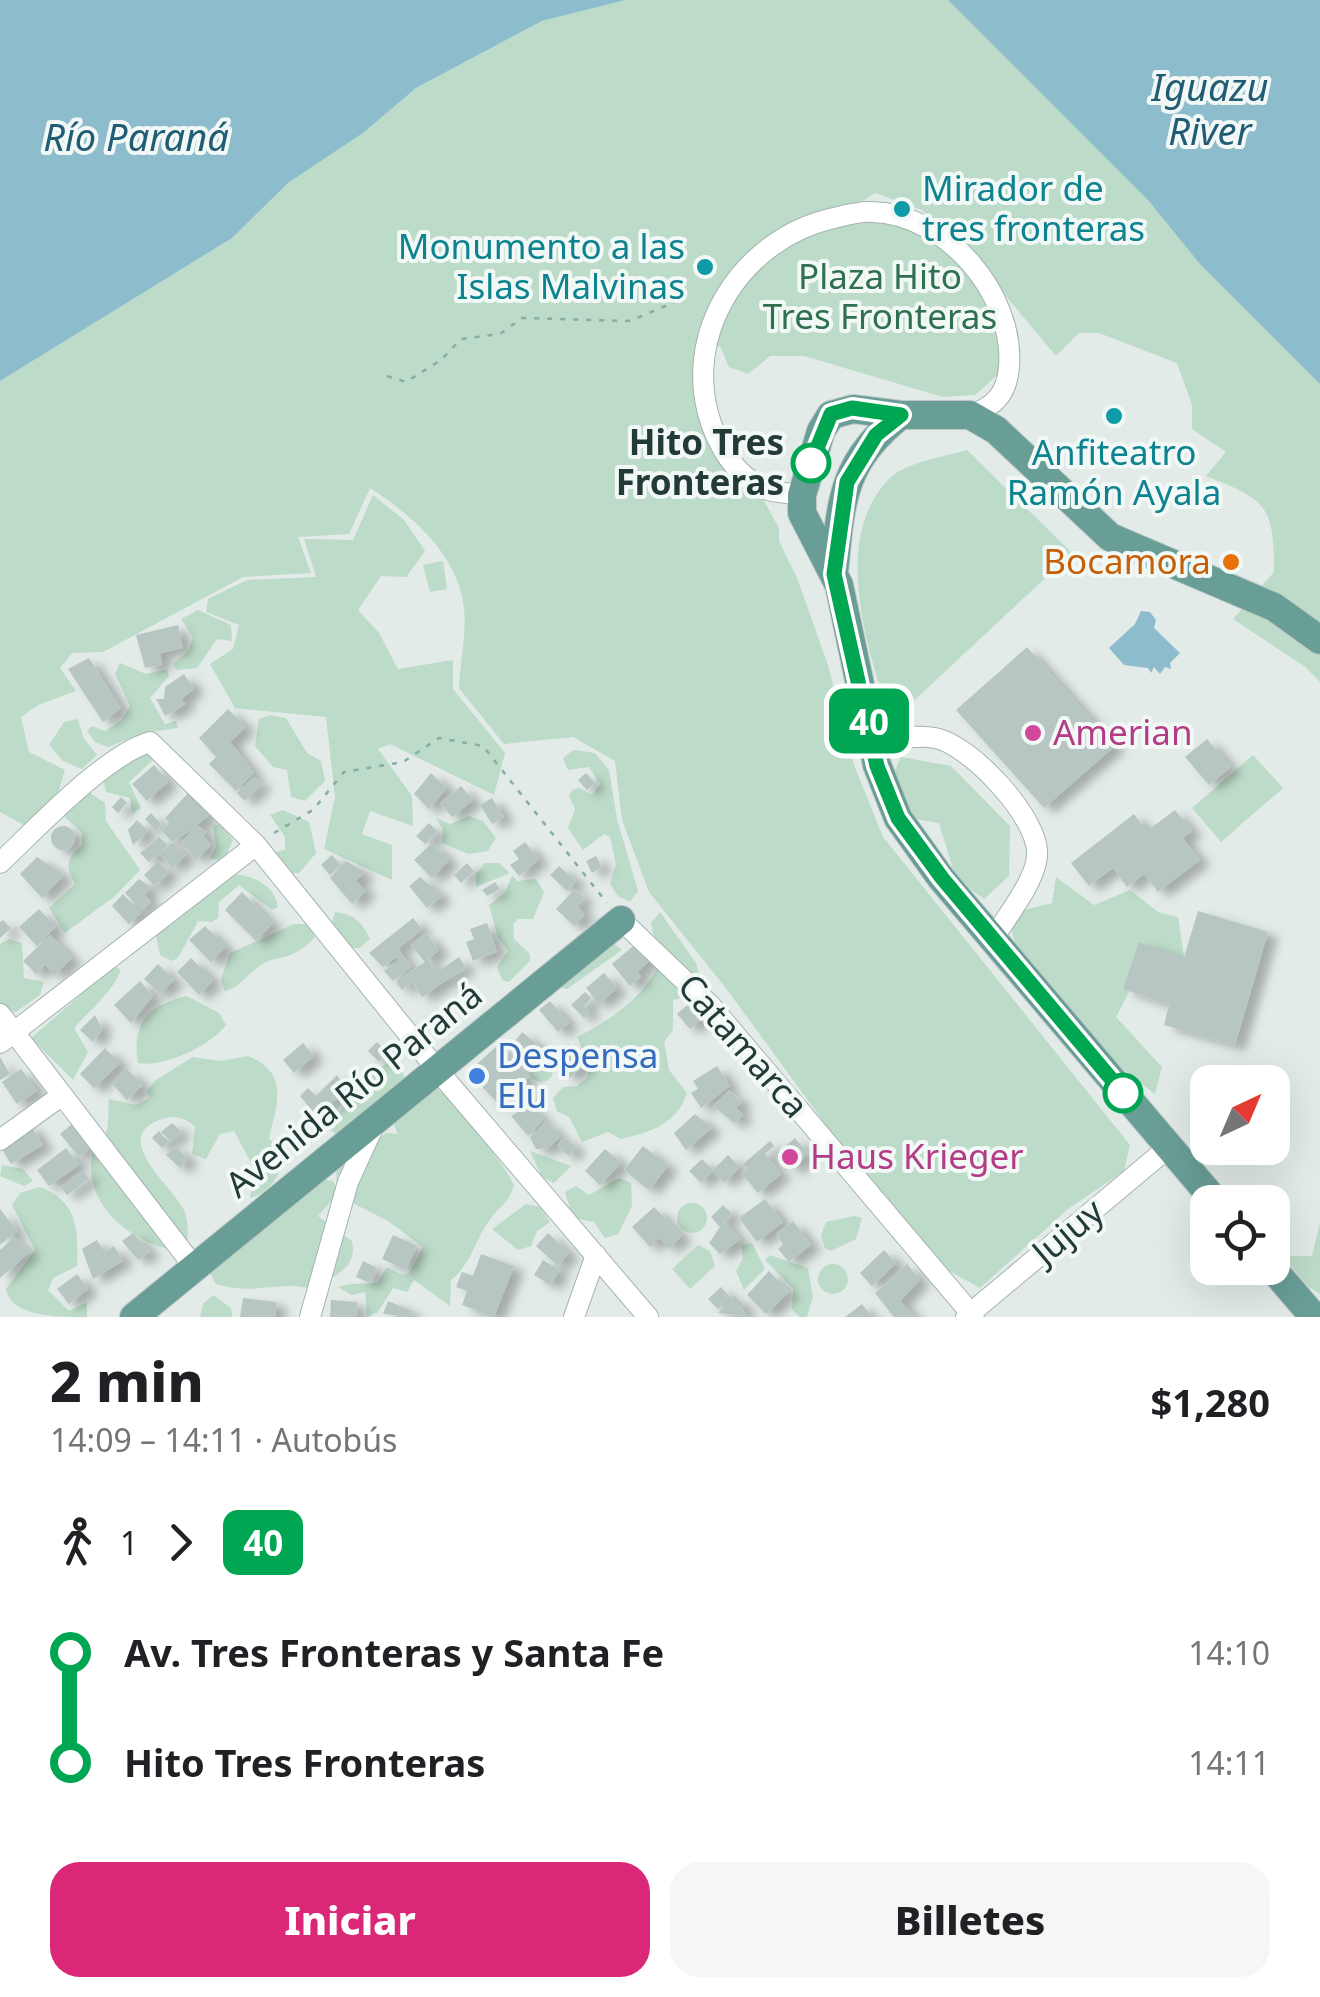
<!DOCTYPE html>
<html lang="es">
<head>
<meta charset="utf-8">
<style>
	body { margin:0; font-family:"Noto Sans",sans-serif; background:#f6f6f6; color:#202124; height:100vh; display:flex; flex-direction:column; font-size:38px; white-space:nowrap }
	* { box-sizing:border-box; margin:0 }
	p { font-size:32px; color:#757577 }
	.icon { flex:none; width:55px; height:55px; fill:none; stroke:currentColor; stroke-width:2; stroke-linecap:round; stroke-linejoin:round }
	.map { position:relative; height:1317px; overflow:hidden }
	.drawer { display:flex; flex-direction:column; background:#fff; flex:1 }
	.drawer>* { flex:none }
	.badge { padding:0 20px; border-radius:15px; font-size:35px; line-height:65px }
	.needle { width:65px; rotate:44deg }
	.fabs { position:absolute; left:1190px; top:1065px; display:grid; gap:20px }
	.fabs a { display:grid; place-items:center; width:100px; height:100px; border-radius:20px; background:#fff; box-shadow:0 10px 40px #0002; font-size:50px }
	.map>.badge { position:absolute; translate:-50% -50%; box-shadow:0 0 0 5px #fff }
	.legs { display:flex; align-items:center; gap:15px; height:110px; padding:0 50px; font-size:32px }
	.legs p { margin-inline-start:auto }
	.summary { display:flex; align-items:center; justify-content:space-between; height:170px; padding:0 50px }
	h1 { font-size:55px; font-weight:800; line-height:75px }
	.button { display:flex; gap:20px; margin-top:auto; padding:20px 50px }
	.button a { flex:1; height:115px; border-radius:30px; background:#db2777; color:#fff; font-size:40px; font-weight:800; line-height:115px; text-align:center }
	.button a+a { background:#f6f6f6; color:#202124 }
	ul { padding:0 50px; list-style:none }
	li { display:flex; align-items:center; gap:35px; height:110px; font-size:38px }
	li i { display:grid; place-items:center; width:15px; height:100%; margin:0 12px; background:currentColor }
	li i::after { content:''; width:25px; height:25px; margin:-12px; border:8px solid; border-radius:50%; background:#fff }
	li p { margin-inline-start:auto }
	li:first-child i { background:linear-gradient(#0000 50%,currentColor 0) }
	li:last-child i { background:linear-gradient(currentColor 50%,#0000 0) }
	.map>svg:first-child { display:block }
</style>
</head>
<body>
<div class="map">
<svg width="1320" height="1317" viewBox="0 0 1320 1317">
	<defs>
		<filter id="shadow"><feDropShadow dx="10" dy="5.5" stdDeviation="5" flood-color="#0004"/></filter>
	</defs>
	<rect width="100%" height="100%" fill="#e2ebe8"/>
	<path fill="#bcdbc8" d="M626,0H948L1150,201L1199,263L1320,384V682L1304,666L1233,619L1274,572C1274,507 1268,500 1206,476L1226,452L1192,429V405L1177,363L1099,333H1079L1056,356L969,252L922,210L875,193L846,212L898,221L936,242L964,268L993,314L1003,370L975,395L943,397L804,356H770L748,374L729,367L720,346L706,351L703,390L779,528V541L797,578L828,665L854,765L883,837L1130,1145L1124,1171L1068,1209L980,1288L935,1263L872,1188L725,987L649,892L622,820L615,761L573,737L504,744L459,688C460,661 468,627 463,601C454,551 409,513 370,488L349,534L298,537L311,573L243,577L103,652L72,653L60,668L76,691L38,705L21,717L29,752L65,770L51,817L24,825L0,812V381L232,238L288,183L363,133L416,88L542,21Z
		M967,450L1072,553L891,722C869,654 830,541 888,480C904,462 944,457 967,450Z
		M373,495L404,520L425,551L406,577L381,576L358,610L379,633L398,669L453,660V689L505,753L494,795L390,744L378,749L412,796L413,826L370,811L362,834L392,845V880L324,849L335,797L326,717L235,708L210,664L233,649L239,625L206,612L208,599L247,580L316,577L304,539L353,540Z
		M443,561L447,589L430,592L423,565Z
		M198,610L231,625L232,641L217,639L197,668L176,670L173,664L189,650L193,637L181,619Z
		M120,663L146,674L167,669L169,676L150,698L165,724L176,721L178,728L143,733L108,747L95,742L87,731L92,726L105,731L122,720L130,706L115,674Z
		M270,715L286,718L307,753L321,761L325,781L305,801L291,797L287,770L273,767L255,746L259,719Z
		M78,719L84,739L97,755L82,769L63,761L49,745L64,722Z
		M573,750L595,753L609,770L617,819L638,891L630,902L618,896L610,884L616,864L610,837L604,834L583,850L568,828L575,809L569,796L572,790L579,788L592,795L600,784L589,767L568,770L563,758Z
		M145,752L153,760L129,782L141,808L132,814L130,798L106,792L103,779Z
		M1253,755L1283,788L1221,842L1192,808Z
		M901,757L951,766L1010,826L1009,876L984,899L956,879L939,823L903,817L892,777Z
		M90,793L105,803L106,821L140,870L115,896L65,933L49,908L75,884C65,865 66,859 82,845V833L65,817L63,803Z
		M283,810L309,822L316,853L299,873H286L271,853L285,850V837L270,815Z
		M469,816L483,821L496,838L488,851L468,854L442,843L443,830L436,818L450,824Z
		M220,824L233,840L224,860L210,859L216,847L213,826Z
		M485,863H499L510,873L476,887V874Z
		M234,874C254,876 274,885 278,907L272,910L239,885L219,902L218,918L212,922L198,921L178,958L171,961L160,955L156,935Z
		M512,875L517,881L536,879L544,892L533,919H518L513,924L514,939L530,954V961L509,982L502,980L497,967L508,951L498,938L489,905L505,893Z
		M1056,877L1094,905L1130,890L1158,912L1178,917L1184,957L1131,988L1116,1017L1162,1067L1155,1094L1100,1052L1083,1023L1058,1008L1024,970L1011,929L1024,910L1052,903Z
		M335,912C354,914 362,922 370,939L360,948H346L331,925Z
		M660,912L696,963L704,992L673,1000V1030L664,1042L669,1070L687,1093C677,1124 651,1132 621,1139L608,1132L582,1142L569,1117L557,1111L553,1098L563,1087L577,1086L588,1077V1063L577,1037C611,1020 644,997 660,963L651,923Z
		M294,924H309L315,937C290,964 277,953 258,967C245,976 241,987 225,991L221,979L230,953Z
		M9,939L22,943L24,978L44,982L40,995L16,1012L0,1007V944Z
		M611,941L622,950L567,989L553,986Z
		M114,966L121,970C111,994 91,1009 74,1028L88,1052L73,1080L31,1038Z
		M187,996L219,1013L226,1025C210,1046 164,1068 138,1063C131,1024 148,1005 187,996Z
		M248,1056C290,1073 277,1104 269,1138L285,1159C278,1178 269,1193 250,1198L255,1170L234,1131L220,1134L206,1159L192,1154L195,1126C185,1119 178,1115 166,1118C105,1134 172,1186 184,1210C188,1220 188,1231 188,1242L177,1251C133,1243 84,1207 92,1156C94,1146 104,1141 107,1130C109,1120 108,1109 109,1099L136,1105L149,1098L147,1091L156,1080L193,1057L221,1061Z
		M529 1070a12 12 0 1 1 24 0a12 12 0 1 1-24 0Z
		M391,1062L398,1063L408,1084L342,1130L336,1134L331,1130L329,1123C357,1098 350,1078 391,1062Z
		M433,1086C448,1092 506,1166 514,1185C509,1202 501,1205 491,1218C476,1237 471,1265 451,1280L450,1306L414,1280L407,1292L393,1288L378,1312L367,1317L365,1292L352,1295L338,1287C353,1281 363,1286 378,1282L387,1267L402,1275L409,1273L423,1247L388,1221L337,1195L318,1216L352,1241C358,1269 333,1277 311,1289C283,1280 254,1296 216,1284L209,1272L311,1178L333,1181L337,1189L336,1165L386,1133L398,1134L393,1122Z
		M530,1151L571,1166L554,1183L542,1177Z
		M2,1165L23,1169L33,1181L24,1186L0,1176Z
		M619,1178L631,1183L632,1206L618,1234L605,1238L594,1222L573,1218L565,1192L576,1186L589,1195Z
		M40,1187C79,1202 78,1231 77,1266L53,1278L48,1290L69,1311L87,1302V1317C57,1317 11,1317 6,1289L35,1250L12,1205L20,1193Z
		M677 1218a15 15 0 1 1 30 0a15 15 0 1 1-30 0Z
		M526,1204L540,1207L550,1222L537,1231L531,1246L518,1250L492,1229Z
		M854,1216L862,1218L856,1239L831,1251L825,1248L821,1235L826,1222Z
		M1320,1222V1294L1307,1286L1283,1256H1312Z
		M752,1243L765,1269L744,1290L736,1271L743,1258L741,1245Z
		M698,1245L710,1251L715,1266L690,1289L672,1269Z
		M770,1255L808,1268L813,1297L807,1317H799L792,1309L793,1289L765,1260Z
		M818 1279a15 15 0 1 1 30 0a15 15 0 1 1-30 0Z
		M213,1295L231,1308L232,1317H200L203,1304Z"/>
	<path fill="#8dbccd" d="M0,0H626L542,21L416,88L363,133L288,183L232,238L0,381Z
		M948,0H1320V384L1199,263L1149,201Z
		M1141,611L1150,612L1156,620L1154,628L1180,653L1170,663L1171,669L1165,667L1160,674L1154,667L1151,673L1148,668L1124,665L1109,648L1135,624Z"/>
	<path fill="#b7c6c2" filter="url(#shadow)" d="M178,625L183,648L160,653L162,665L145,668L136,635Z
		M1027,647L1115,746L1044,808L956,710Z
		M89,658L121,708L103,722L68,669Z
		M184,674L194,689L181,699L186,704L165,716L156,699H164L165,687Z
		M228,709L246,727L230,742L254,773L236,791L209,764L216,757L199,738Z
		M1207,739L1231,767L1209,785L1185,757Z
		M154,765L168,782L147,801L132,784Z
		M431,773L447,788L429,809L414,794Z
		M586,773L595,783L587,790L578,780Z
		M254,777L262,784L245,801L237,793Z
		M461,786L473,800L452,817L440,803Z
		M188,793L209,815L197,825L207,832L203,836L211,845L196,859L181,843L194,828L172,842L162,831L169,823L165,818Z
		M121,797L127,803L118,813L112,807Z
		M492,798L504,817L492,824L480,805Z
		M1175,810L1192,831L1183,838L1200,860L1158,892L1144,874L1127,887L1113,868L1089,886L1071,863L1134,814L1147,831Z
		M151,813L161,824L155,830L145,819Z
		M137,820L148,831L133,845L128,830Z
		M429,823L438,832L425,844L416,836Z
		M51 838a12 12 0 1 1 24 0a12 12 0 1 1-24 0Z
		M159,837L168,845L149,862L140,853Z
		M173,842L186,855L173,868L160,855Z
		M525,842L539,859L519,876L510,865L519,859L513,851Z
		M432,843L449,860L432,878L414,860Z
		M332,855L341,865L330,875L321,865Z
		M596,856L602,867L592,873L586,861Z
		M37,857L64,875L42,898L20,874Z
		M158,861L169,873L155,886L144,875Z
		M346,861L365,872L356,881L366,891L352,904L330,878Z
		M467,863L474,871L461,883L454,875Z
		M559,866L576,881L567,891L550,875Z
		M420,877L442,896L427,908L409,886Z
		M139,879L151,887L144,894L151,902L142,911L125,893Z
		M495,882L500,889L487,896L482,890Z
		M575,889L584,898L577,906L585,915L574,926L556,909Z
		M242,892L273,924L256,941L225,910Z
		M123,894L141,913L129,924L112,906Z
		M39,909L56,927L37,946L19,927Z
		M1198,911L1268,932L1235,1045L1164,1025L1169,1005L1123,989L1139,942L1184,957Z
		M413,918L422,929L398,948L411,967L393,981L384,971L399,960L396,957L383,967L369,953Z
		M3,920L11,928L0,938V922Z
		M487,923L497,952L473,961L466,942L474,939L470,929Z
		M205,926L226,947L211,962L189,940Z
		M426,933L439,950L428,959L433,967L436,965L440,970L459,957L466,967L422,997L412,982L402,990L396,981L425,962L411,945Z
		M50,935L72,958L55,975L45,965L36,974L23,961Z
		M638,942L652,959L637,972L641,977L630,986L612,964Z
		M191,958L213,980L199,995L177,972Z
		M158,964L174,980L160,994L144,979Z
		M604,973L617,988L599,1004L586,988Z
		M140,981L153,996L131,1023L114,1005Z
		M585,992L591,998L584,1006L590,1012L584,1018L571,1005Z
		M550,1001L569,1023L558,1032L539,1010Z
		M692,1001L705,1016L690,1029L677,1014Z
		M95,1015L102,1029L93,1042L80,1030Z
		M522,1032L542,1048L530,1062L511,1046Z
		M377,1042L388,1053L379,1062L368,1051Z
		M303,1043L314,1056L294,1073L283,1060Z
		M499,1044L529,1077L519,1087L530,1099L519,1109L508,1096L499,1105L476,1080V1065Z
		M569,1044L586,1064L569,1078L552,1057Z
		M105,1048L120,1063L94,1088L80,1074Z
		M0,1057L10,1074L0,1080Z
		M717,1066L730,1086L701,1108L691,1093L698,1089L693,1081Z
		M21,1069L37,1091L17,1104L2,1082Z
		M127,1069L143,1085L127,1100L112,1084Z
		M337,1075L347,1091L316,1115L300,1096L308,1088L316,1096Z
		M729,1090L742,1102L736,1107L743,1115L734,1123L713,1106Z
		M530,1105L544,1119L528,1136L511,1116Z
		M695,1114L712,1128L686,1150L674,1133Z
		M546,1121L561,1136L549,1148L536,1149L530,1137Z
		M172,1123L181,1131L171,1141L161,1132Z
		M30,1124L43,1145L11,1164L0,1146Z
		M72,1124L91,1147L79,1157L60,1134Z
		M159,1131L169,1142L162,1148L152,1138Z
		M564,1137L576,1147L569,1156L557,1146Z
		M795,1138L810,1156H805L793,1170L778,1152Z
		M770,1141L774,1146L765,1154L781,1174L758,1193L741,1173L747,1168L743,1164Z
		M175,1146L188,1159L180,1168L166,1155Z
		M643,1146L668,1166L649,1190L624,1170Z
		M66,1148L79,1165L49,1186L37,1170Z
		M605,1149L621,1163L600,1185L585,1171Z
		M728,1155L740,1167L724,1182L713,1171L701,1183L689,1171L702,1159L713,1170Z
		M83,1171L89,1179L67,1195L61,1187Z
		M765,1199L783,1222L757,1242L739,1218Z
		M723,1205L732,1214L724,1222L741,1239L720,1254L709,1243L720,1227L711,1217Z
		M654,1207L682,1236L669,1248L659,1238L650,1247L632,1227Z
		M0,1209L17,1231L0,1245Z
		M793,1221L811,1245L789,1262L778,1249L783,1244L776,1234Z
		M133,1233L150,1252L138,1260L122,1241Z
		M548,1233L569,1253L558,1266L536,1246Z
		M393,1235L417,1246L406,1270L382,1259Z
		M15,1237L30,1252L0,1278V1250Z
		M97,1240L105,1252L114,1246L123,1261L93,1279L82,1249Z
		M884,1250L896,1263L872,1286L860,1273Z
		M481,1254L514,1266L494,1317L462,1305L467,1291L456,1287L462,1272L473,1276Z
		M543,1260L560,1270L550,1285L534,1275Z
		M363,1261L377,1268L370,1283L356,1277Z
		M907,1264L920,1280L900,1301L916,1317H894L875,1293Z
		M769,1271L789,1292L766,1314L747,1295Z
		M77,1274L88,1289L69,1304L57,1289Z
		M721,1287L730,1297L718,1309L708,1299Z
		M735,1296L744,1305L741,1308L750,1317L718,1313Z
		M243,1298L277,1302L275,1317H240Z
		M331,1300L357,1302L356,1317H330Z
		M388,1301L412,1311L410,1317L383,1314Z
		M862,1304L872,1317H845Z"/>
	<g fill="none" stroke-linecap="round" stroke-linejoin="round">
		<defs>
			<path id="minor" d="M802,495C790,493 775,493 765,489C738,477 722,452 712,426C679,335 742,238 834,218C846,215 860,211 872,212C947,214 1015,295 1009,367C1007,393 995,407 970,415
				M873,741C892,740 916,734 935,738C970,744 1041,820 1037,856C1035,882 1007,915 994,938
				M0,863C36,829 105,755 150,742L256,845L439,1072L648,1317
				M621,920L711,1006L974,1317
				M0,1014L195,1268
				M0,1043L256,845
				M0,1140L61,1096
				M310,1317L348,1182L374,1125
				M574,1317L596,1255
				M966,1317L1169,1147"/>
			<path id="major" d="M834,573C841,502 841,462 901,415
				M1216,1202L941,878L898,818L877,765L839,585L802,513V495L821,431L831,415L853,409L901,415H970L996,430L1110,537L1274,607L1320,640
				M1272,1268L1314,1317
				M134,1317L621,920"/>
		</defs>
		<use href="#minor" stroke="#a5b3b0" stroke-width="22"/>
		<use href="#major" stroke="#c1c8c7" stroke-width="30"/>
		<path stroke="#84ada5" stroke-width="2.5" stroke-dasharray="5 8" stroke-linecap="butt" d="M387,376L406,382L441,360L461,339L500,334L522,318L630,321L675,302
			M274,833L313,810L344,772L403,762L439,738L483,746L607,903"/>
		<use href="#minor" stroke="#fff" stroke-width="20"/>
		<use href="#major" stroke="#699e97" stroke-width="28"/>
	</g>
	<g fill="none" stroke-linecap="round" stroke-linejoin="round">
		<defs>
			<path id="line-1" d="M811,463L831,414L852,408L901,415L876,435L847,482L834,574L877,766L898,818L942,878L1123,1093"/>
		</defs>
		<use href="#line-1" stroke="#fff" stroke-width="22"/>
		<use href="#line-1" stroke="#00a651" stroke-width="15"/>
	</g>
	<g fill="#0f9aa8" stroke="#f2f8f6" stroke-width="4">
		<circle cx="902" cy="209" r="10"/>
		<circle cx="705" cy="267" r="10"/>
		<circle cx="1114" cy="416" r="10"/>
	</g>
	<g fill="#fff" stroke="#00a651" stroke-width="5">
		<circle cx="811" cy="463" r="18"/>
		<circle cx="1123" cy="1093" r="18"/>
	</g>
	<circle fill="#e8710a" stroke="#f2f8f6" stroke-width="4" cx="1231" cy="562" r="10"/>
	<g fill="#d1479c" stroke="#f2f8f6" stroke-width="4">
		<circle cx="1033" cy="733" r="10"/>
		<circle cx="790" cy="1157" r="10"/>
	</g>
	<circle fill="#3f7fe0" stroke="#f2f8f6" stroke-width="4" cx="477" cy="1076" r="10"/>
	<g text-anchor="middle" stroke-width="8" stroke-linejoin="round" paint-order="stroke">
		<g font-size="35" fill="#0d838f" stroke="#f2f8f6" text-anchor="start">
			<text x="922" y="201">Mirador de<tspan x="922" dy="40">tres fronteras</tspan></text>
			<text x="685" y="259" text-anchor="end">Monumento a las<tspan x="685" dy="40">Islas Malvinas</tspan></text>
			<text x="1114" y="465" text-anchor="middle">Anfiteatro<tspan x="1114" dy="40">Ramón Ayala</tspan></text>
		</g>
		<g font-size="35" fill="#2f7050" stroke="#f2f8f6">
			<text x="880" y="289">Plaza Hito<tspan x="880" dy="40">Tres Fronteras</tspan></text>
		</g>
		<g font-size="35" font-weight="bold" fill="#233b38" stroke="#f2f8f6" text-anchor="end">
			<text x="784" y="455">Hito Tres<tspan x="784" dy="40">Fronteras</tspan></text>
		</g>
		<g font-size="35" fill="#c56008" stroke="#f2f8f6" text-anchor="end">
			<text x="1211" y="574">Bocamora</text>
		</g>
		<g font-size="35" fill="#b23c85" stroke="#f2f8f6" text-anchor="start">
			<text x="1053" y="745">Amerian</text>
			<text x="810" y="1169">Haus Krieger</text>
		</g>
		<g font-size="35" fill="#233b38" stroke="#f2f8f6">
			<text transform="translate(743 1046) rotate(49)" y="12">Catamarca</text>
			<text transform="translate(354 1090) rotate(-39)" y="12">Avenida Río Paraná</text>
			<text transform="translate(1068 1232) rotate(-40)" y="12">Jujuy</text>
		</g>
		<g font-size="35" fill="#366cbe" stroke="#f2f8f6" text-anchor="start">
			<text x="497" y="1068">Despensa<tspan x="497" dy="40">Elu</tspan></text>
		</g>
		<g font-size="38" font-style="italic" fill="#205c74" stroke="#f2f8f6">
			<text x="1210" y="101">Iguazu<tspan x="1210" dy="44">River</tspan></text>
			<text x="136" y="151">Río Paraná</text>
		</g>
	</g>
</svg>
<div class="fabs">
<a><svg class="needle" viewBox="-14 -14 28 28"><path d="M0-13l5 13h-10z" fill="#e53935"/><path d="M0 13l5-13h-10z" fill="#757577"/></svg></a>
<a><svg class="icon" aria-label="locate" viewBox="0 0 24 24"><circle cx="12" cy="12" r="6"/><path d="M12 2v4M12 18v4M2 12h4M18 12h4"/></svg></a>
</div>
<b class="badge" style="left:869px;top:721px;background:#00a651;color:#fff">40</b>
</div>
<section class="drawer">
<div class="summary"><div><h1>2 min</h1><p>14:09 – 14:11 · Autobús</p></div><b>$1,280</b></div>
<div class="legs"><svg class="icon" aria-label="walk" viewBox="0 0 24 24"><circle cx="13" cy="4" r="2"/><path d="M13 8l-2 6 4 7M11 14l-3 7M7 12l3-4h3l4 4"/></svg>1<svg class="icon" aria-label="forward" viewBox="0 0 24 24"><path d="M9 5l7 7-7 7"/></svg><b class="badge" style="background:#00a651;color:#fff">40</b></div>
<ul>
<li><i style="color:#00a651"></i><b>Av. Tres Fronteras y Santa Fe</b><p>14:10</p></li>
<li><i style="color:#00a651"></i><b>Hito Tres Fronteras</b><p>14:11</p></li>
</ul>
<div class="button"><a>Iniciar</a><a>Billetes</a></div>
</section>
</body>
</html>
